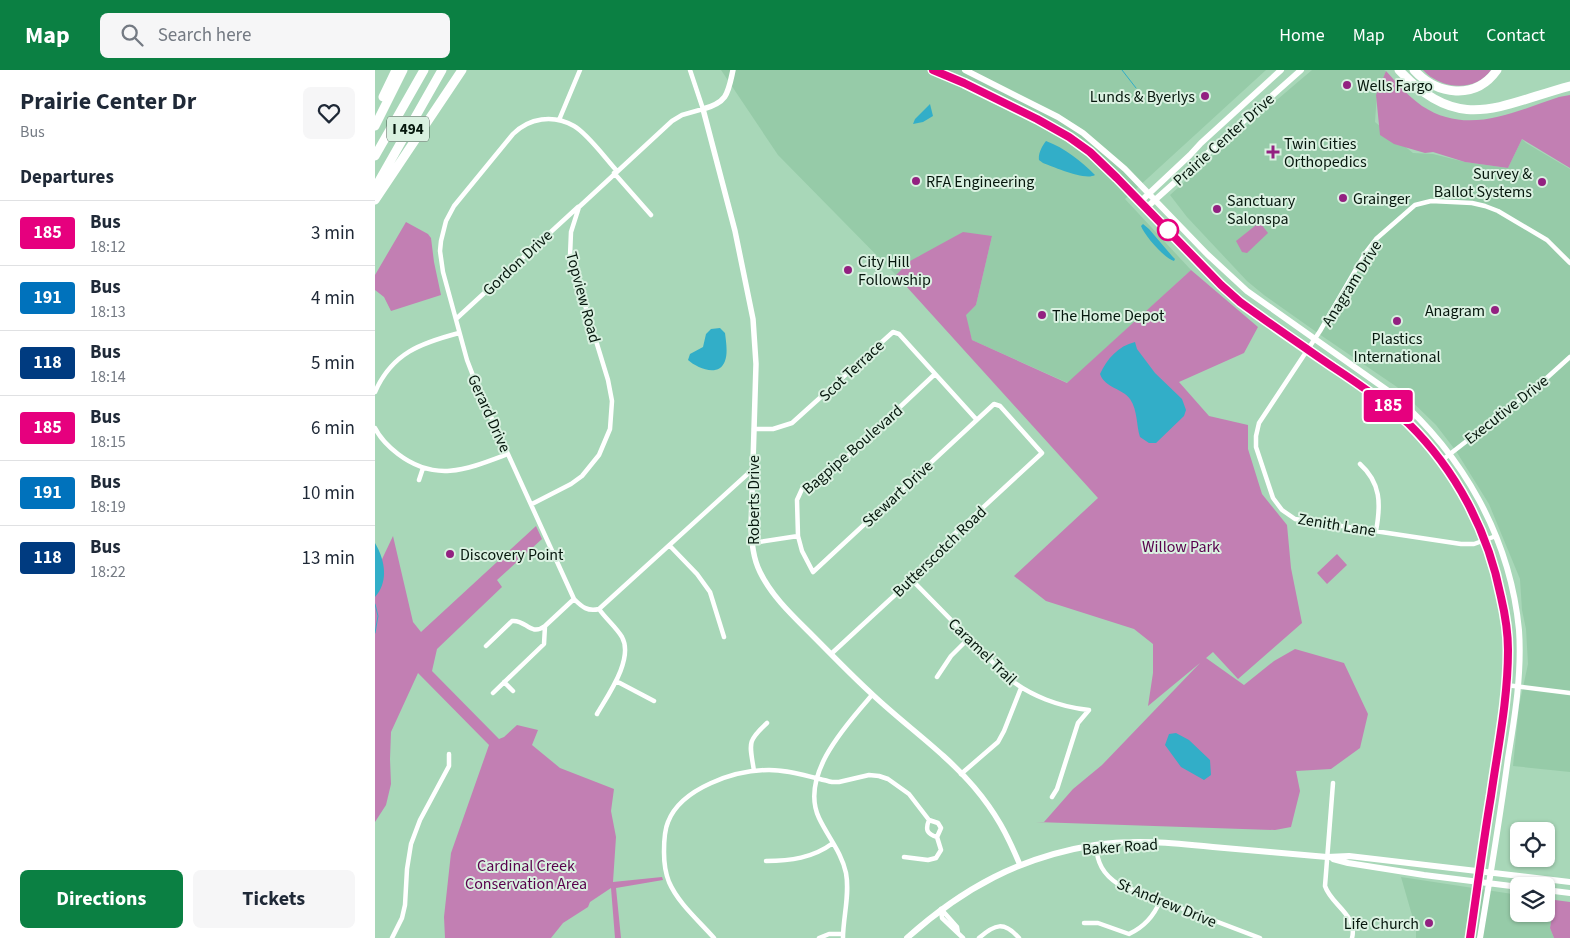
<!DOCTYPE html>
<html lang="en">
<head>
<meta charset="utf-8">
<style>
	body { margin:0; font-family:"Source Sans 3",sans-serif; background:#f6f6f7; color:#1f2937; height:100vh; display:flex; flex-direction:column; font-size:19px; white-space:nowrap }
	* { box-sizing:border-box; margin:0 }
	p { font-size:16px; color:#747a83 }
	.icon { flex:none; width:28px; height:28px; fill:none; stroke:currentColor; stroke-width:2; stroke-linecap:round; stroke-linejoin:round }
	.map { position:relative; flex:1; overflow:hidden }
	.details { display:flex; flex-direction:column; background:#fff; width:375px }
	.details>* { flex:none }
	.badge { padding:0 10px; border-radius:4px; font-size:18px; line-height:32px }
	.buttons { position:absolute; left:1135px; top:752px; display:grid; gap:10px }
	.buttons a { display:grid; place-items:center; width:45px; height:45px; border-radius:8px; background:#fff; box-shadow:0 1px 4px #0004; font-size:25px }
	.map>.badge { position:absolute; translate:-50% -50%; box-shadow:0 0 0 2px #fff }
	h2 { padding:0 20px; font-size:19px; line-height:45px }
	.round { display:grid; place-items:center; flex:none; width:52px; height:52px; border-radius:8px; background:#f6f6f7 }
	.overview { display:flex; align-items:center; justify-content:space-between; height:85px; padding:0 20px }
	h1 { font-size:24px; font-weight:700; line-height:38px }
	.button { display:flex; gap:10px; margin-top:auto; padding:10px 20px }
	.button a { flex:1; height:58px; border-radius:8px; background:#0b8043; color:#fff; font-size:20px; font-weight:700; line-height:58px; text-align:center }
	.button a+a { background:#f6f6f7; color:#1f2937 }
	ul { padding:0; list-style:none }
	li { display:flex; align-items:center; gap:15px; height:65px; padding:0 20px; border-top:1px solid #e0e1e3 }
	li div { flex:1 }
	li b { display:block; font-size:19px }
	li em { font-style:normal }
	li .badge { min-width:55px; font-weight:700; text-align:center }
	header { display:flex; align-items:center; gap:30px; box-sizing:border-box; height:70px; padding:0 25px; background:#0b8043; color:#fff }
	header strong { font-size:24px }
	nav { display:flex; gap:28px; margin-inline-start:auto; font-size:18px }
	.search { width:350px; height:45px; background:#f6f6f7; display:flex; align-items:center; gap:12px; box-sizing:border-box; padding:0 18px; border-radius:8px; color:#747a83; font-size:19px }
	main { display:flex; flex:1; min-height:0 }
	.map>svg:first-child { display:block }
</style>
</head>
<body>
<header>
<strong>Map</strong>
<div class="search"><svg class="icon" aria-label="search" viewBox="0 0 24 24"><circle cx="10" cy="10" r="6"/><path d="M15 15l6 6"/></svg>Search here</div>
<nav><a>Home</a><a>Map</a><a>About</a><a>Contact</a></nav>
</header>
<main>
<section class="details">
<div class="overview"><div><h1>Prairie Center Dr</h1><p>Bus</p></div><a class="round"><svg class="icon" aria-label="heart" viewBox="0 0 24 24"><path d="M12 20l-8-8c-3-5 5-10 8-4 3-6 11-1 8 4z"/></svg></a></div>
<h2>Departures</h2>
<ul>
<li><span class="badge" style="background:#e6007e;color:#fff">185</span><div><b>Bus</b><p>18:12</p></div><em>3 min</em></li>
<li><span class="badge" style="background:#0072bc;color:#fff">191</span><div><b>Bus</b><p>18:13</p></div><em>4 min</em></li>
<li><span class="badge" style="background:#003b80;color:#fff">118</span><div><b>Bus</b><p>18:14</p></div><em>5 min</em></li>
<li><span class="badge" style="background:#e6007e;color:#fff">185</span><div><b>Bus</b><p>18:15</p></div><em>6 min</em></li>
<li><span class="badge" style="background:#0072bc;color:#fff">191</span><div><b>Bus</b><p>18:19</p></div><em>10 min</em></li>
<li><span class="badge" style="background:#003b80;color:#fff">118</span><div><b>Bus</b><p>18:22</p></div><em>13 min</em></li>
</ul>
<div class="button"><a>Directions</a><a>Tickets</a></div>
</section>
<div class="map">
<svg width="1195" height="868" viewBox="0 0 1195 868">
	<rect width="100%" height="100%" fill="#a8d7b8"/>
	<path fill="#96cba8" d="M346,0H891L750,129L816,200L693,313L597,270L590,245L601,235L617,166L544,186L521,205L403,85Z
		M937,0H1009L1011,1L1002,23L1000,52L1038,83L1058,84L1090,92L1133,98L1147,69L1151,73L1195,99V702L1138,696L1144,636L1153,594L1151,559L1147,540L1145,509L1114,434L1081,381L1061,355L1022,317L947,266L889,225L872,211L812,147L795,125L870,57Z
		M1026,807L1144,825V844H1171V829L1180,830L1175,858L1179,868H1041V859Z"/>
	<path fill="#c27fb3" d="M1048,0H1116C1100,23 1065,19 1048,0Z
		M1011,1C1022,13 1033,26 1047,36C1093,66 1138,42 1184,27L1195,25V98L1147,69L1133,98L1090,92L1058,82L1050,83L1019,74L1005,65L1001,25Z
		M31,152L53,164L56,168L59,192L66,225L16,241L9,227L0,220V205Z
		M886,154L893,163L872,183L867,182L861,171L881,155Z
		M588,162L617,166L601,235L591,245L597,270L692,313L816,200L883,257L869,283L804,312L834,346L873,355V379L887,424L912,455L916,498L927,553L863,609L838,582L831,588L869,615L899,591L920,579L969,593L993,644L985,678L956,699L921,701L925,721L916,757L900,760L661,752H669L698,719L727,695L825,593L773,636L778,603V574L759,559L671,531L639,506L723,428L521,205L535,191Z
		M161,456L167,469L122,510L127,517L62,579L57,601L124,669L129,667L142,655L163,660L157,675L185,698L239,719L236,741L241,767L238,812L287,807L288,810L241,818L246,868H240L236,818L215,832L213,837L188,853L176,868H70L69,847L76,783L114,675L43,603L16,662L15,689L16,714L11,735L0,752V504L18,466L38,552L46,562Z
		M962,484L972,495L952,514L942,503Z
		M1180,830L1195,832V868H1179L1175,858Z"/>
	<path fill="#32aec8" d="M555,34L558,46L548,52L538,54L540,49Z
		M671,71C690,78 706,91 720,105C710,111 679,97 668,93L664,90C663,84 667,76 671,71Z
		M768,154L774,159L797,186L800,189L799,191C789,188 770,166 766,156Z
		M345,258L350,263C351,271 353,283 350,291C344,308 322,298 313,290L315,284L328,277L331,264L336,259Z
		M760,272L762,279L780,303L807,329L811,340L809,346L781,373H774L765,367C761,355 763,341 755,329C747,318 730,318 725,304C732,289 743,276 760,272Z
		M0,473C10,490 14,511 0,527Z
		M801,663L814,670L835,690L836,705L829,710L806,697L790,675L794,664Z"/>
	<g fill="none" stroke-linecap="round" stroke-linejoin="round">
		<path stroke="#32aec8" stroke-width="1" d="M747,0L761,18
			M0,534L3,546L0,563"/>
		<path stroke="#fff" stroke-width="4.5" d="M184,50L205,0
			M242,101C230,88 213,64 199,56C178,44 154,48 138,64L79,136L71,151L66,171L65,181L68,202L92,290L102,316L199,529C207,537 213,542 224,539L377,400
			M239,103L276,145
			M81,249L203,137
			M0,322C17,283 46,273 84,263
			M0,358C5,368 14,377 23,384C61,413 93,399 133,384
			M379,359H398L417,353L518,262L524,264L601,349
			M1066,391L1165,314L1195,287
			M985,394C1006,413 1006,434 1001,461
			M44,410L48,398
			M157,434L196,414L207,406L224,385L235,359L237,331L233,310L195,186L196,162L204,137L297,51L307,45L328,39L315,0
			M1121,466L1099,474H1086L920,449L907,440L898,428L881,377V366L884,353L945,261L991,182L1001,169L1040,135L1056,131L1097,133L1110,136L1123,141L1172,170L1195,193
			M377,473L423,466
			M295,476L322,504L335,522L349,567
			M536,509L632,607C655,626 685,637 714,640L703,653L682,719L677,727
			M111,576L137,551C151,549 155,567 170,556
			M456,584L521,524L575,468L667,383L625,336L619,334L438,502L427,481L423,466L422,430L427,419L443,410L458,400L560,304
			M562,607L576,586L594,568
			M241,611L279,631
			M129,612L138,621
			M1131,615L1195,623
			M118,623L169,574L170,556L199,529
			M222,644C233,625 259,589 247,567C241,557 231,549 224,539
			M379,701C375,674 371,672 392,653
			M586,704L623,672L629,661L646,618
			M958,713L950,816C956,835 983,845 977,868
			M554,750C550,760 552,764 562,767
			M721,775C722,793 728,804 743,814L885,868
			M391,791C415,791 438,788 458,773
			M566,839L582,857L583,863
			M566,840L567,848L588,868
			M709,853H723L754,864C769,857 779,846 785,831
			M17,868L27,848L30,835L32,799L36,774L45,750L74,696V684
			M339,868C324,851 303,833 294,812C290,802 289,792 289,782C289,772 289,761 293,752C306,718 360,700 394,700C415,700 436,707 457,712H464L494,705L504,706L513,709L534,724L554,750L563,753L566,758L562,767L566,780L561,788L553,790L529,787
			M444,868L454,864H468
			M468,868C468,847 475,825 471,803C467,783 453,767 444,748C424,705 472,654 497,625
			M604,868C620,854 629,851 644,868"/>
		<path stroke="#fff" stroke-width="5.5" d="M358,0C353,23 353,32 328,39L360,161L378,249L381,294L376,458C377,473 378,488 385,502C397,527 419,547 438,566C458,586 477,606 498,625C531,656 569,682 599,717C621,743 632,764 645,795"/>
		<path stroke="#fff" stroke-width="6" d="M558,0L589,13L662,49L694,67L715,82L742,108L846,215L865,231C894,253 924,274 954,294C981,313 1009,331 1033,354C1098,416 1136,508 1133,598C1131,640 1123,681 1116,722C1109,771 1103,819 1095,868
			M590,0L683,47L708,63L750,99L832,184L872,221L1019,325C1088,385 1135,467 1144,560C1147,602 1140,646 1133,688C1125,748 1115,808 1105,868
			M765,132L815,85L826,73L906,0
			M771,138L926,0
			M958,789L973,793L1049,805L1144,817
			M1171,820L1195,823
			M532,868C588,818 645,787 720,775C759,769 799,773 838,777C876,780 914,784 952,787L974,786L1195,812"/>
		<path stroke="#fff" stroke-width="9" d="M1024,0C1084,65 1124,35 1195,16
			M1039,0C1062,25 1100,31 1122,0
			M8,27L21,0
			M0,56L28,0
			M0,86L49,0
			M0,118L67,0
			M0,130L87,0"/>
	</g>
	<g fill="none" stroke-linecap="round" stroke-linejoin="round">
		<defs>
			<path id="line" d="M558,0L589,13L662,49L694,67L715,82L742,108L846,215L865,232C895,254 926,275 958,297C984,314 1010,332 1033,353C1081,400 1113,461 1126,527C1130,544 1133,562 1133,580C1133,629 1123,677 1116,726C1108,773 1102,821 1095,868"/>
		</defs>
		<use href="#line" stroke="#fff" stroke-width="11"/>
		<use href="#line" stroke="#e6007e" stroke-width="8"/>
	</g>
	<g fill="#932181" stroke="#daf1e1" stroke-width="2">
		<circle cx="972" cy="15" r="5"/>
		<circle cx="830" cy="26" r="5"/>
		<path d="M895.5 74.5h5v5h5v5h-5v5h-5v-5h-5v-5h5z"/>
		<circle cx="541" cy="111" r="5"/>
		<circle cx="1167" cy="112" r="5"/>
		<circle cx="968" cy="128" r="5"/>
		<circle cx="842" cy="139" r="5"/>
		<circle cx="473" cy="200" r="5"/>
		<circle cx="1120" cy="240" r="5"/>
		<circle cx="667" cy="245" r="5"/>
		<circle cx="1022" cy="251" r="5"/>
		<circle cx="75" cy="484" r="5"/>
		<circle cx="1054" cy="853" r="5"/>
	</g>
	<circle fill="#fff" stroke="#e6007e" stroke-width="2.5" cx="793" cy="160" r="10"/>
	<g text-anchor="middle" stroke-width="4" stroke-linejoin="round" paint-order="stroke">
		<rect fill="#daf1e1" stroke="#46584d" stroke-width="1" x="12" y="46.5" width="42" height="25" rx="4"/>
		<g font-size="15" font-weight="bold" fill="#06170d">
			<text x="33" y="64">I 494</text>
		</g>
		<g font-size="16" fill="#06170d" stroke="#daf1e1" text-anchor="start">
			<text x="982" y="21">Wells Fargo</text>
			<text x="820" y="32" text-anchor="end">Lunds &amp; Byerlys</text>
			<text x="909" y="79">Twin Cities<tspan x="909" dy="18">Orthopedics</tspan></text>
			<text x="1157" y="109" text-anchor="end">Survey &amp;<tspan x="1157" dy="18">Ballot Systems</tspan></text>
			<text x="551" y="117">RFA Engineering</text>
			<text x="978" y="134">Grainger</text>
			<text x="852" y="136">Sanctuary<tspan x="852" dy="18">Salonspa</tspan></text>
			<text x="483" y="197">City Hill<tspan x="483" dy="18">Followship</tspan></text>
			<text x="1110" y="246" text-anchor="end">Anagram</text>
			<text x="677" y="251">The Home Depot</text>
			<text x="1022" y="274" text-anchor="middle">Plastics<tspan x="1022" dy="18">International</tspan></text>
			<text x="85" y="490">Discovery Point</text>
			<text x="1044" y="859" text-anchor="end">Life Church</text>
		</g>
		<g font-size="16" fill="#06170d" stroke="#daf1e1">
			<text transform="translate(848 69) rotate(-42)" y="6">Prairie Center Drive</text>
			<text transform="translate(142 192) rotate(-43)" y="6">Gordon Drive</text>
			<text transform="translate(976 213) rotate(-58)" y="6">Anagram Drive</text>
			<text transform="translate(209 227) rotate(75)" y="6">Topview Road</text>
			<text transform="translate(476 300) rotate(-43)" y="6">Scot Terrace</text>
			<text transform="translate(1131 339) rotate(-38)" y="6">Executive Drive</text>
			<text transform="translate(115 343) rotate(66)" y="6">Gerard Drive</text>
			<text transform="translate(477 379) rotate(-41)" y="6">Bagpipe Boulevard</text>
			<text transform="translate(522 423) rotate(-43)" y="6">Stewart Drive</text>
			<text transform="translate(378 430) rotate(-90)" y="6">Roberts Drive</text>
			<text transform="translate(962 454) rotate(9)" y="6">Zenith Lane</text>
			<text transform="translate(564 481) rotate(-44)" y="6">Butterscotch Road</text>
			<text transform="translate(608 581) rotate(44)" y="6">Caramel Trail</text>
			<text transform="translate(745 776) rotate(-4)" y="6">Baker Road</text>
			<text transform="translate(792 832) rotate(22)" y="6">St Andrew Drive</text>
		</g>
		<g font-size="16" fill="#58004c" stroke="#daf1e1">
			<text x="806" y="482">Willow Park</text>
			<text x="151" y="801">Cardinal Creek<tspan x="151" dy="18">Conservation Area</tspan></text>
		</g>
	</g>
</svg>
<div class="buttons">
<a><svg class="icon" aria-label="locate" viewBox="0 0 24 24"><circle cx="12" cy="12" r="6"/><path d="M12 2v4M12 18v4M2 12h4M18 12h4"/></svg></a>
<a><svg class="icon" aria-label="layers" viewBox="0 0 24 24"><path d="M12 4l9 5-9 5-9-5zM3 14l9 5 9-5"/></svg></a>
</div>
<b class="badge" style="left:1013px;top:336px;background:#e6007e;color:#fff">185</b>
</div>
</main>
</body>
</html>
